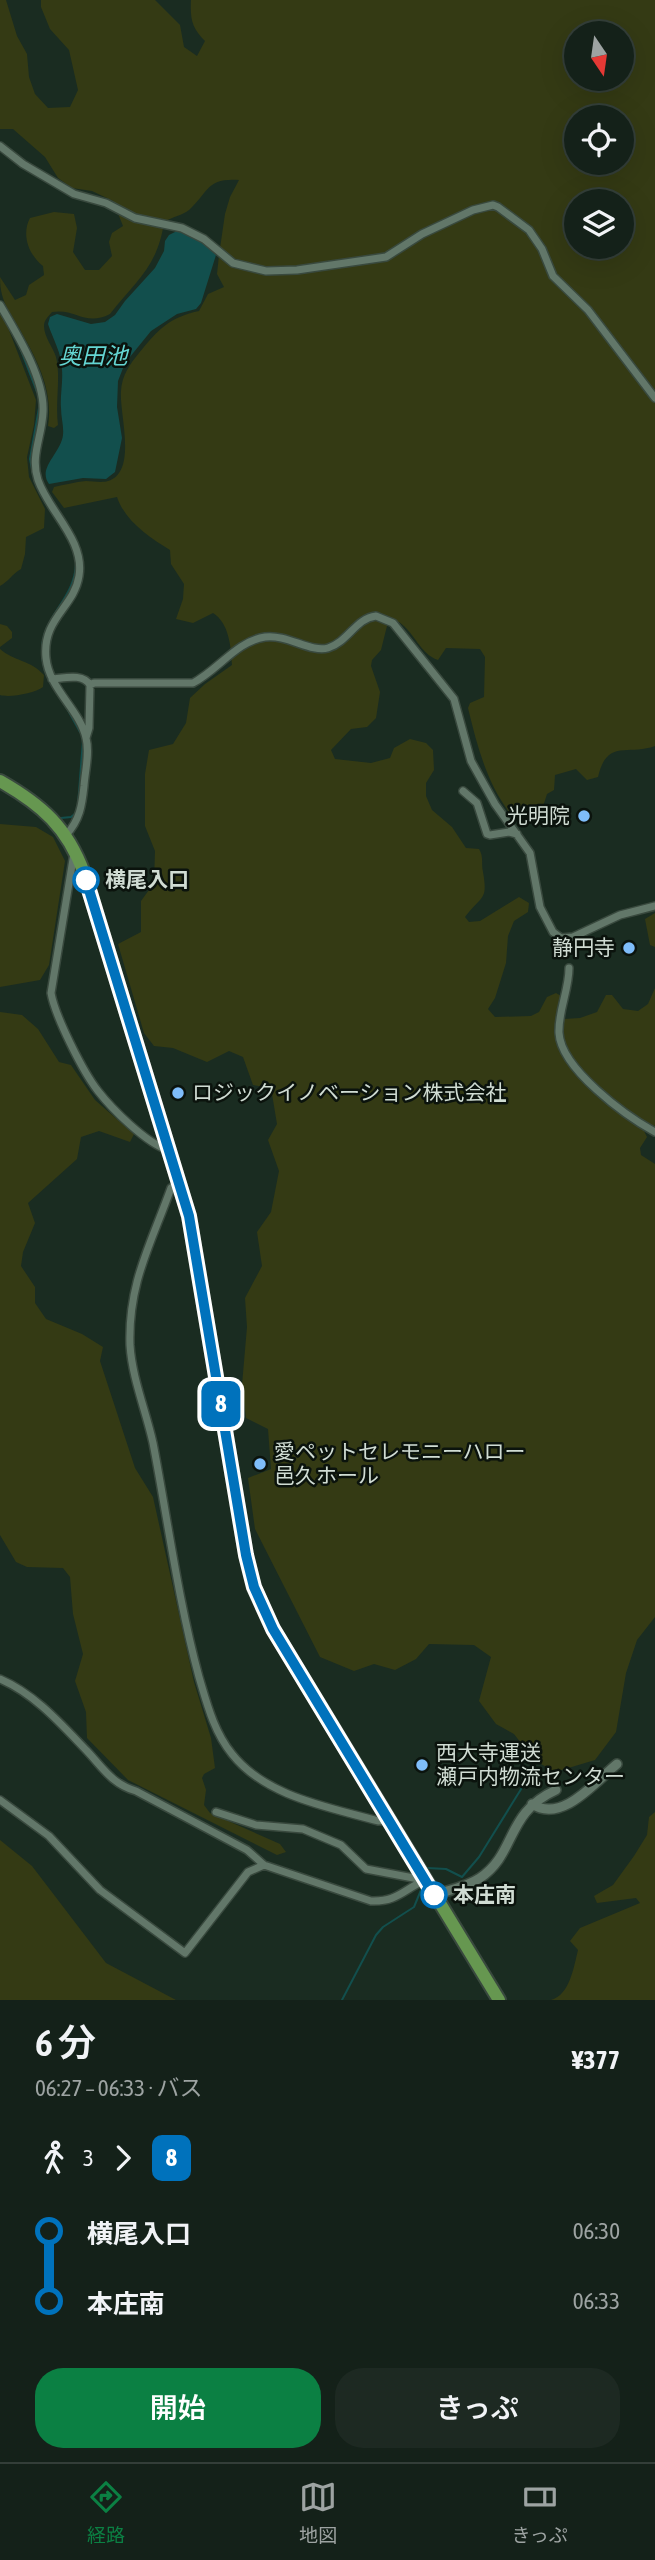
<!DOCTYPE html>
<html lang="ja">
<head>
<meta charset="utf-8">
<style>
	body { margin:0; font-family:"Asap Condensed","Noto Sans JP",sans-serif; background:#1d2922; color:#f1f3f6; height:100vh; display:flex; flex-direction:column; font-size:26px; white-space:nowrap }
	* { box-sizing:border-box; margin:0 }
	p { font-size:23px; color:#9da3a2 }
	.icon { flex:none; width:38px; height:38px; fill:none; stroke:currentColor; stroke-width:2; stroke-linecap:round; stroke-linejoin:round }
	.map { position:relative; height:2000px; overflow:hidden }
	.drawer { display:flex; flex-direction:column; background:#142119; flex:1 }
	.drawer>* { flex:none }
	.badge { padding:0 14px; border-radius:10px; font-size:24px; line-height:46px }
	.needle { width:46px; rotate:167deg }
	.controls { position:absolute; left:564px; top:21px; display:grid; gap:14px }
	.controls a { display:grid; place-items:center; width:70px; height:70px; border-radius:50%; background:#142119; box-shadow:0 7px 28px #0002,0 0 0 2px #333e38; font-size:35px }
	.map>.badge { position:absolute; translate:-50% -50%; box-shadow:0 0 0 4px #fff }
	.legs { display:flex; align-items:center; gap:10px; height:77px; padding:0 35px; font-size:23px }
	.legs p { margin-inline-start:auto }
	.summary { display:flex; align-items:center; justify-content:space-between; height:119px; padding:0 35px }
	h1 { font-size:38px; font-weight:600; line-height:52px }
	.button { display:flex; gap:14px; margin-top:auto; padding:14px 35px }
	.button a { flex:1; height:80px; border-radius:28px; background:#0b8043; color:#fff; font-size:28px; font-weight:600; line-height:80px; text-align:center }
	.button a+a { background:#1d2922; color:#f1f3f6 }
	ul { padding:0 35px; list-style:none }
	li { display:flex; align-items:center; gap:24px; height:70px; font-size:26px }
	li i { display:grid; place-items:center; width:10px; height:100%; margin:0 9px; background:currentColor }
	li i::after { content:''; width:18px; height:18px; margin:-9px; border:5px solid; border-radius:50%; background:#142119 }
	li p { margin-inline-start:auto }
	li:first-child i { background:linear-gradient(#0000 50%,currentColor 0) }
	li:last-child i { background:linear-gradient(currentColor 50%,#0000 0) }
	.menu { display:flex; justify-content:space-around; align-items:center; height:98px; border-top:2px solid #333e38; background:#142119; font-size:19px; color:#9da3a2 }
	.menu a { display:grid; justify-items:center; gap:4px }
	.menu .selected { color:#0b8043 }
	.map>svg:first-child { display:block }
</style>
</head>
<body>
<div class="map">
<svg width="655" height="2000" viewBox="0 0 655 2000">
	<rect width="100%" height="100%" fill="#1a2c21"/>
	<path fill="#343a14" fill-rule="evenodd" d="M0,0H6L17,36L27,54L29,77L35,94L48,108L70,107L78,90L69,50L50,29L41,7V0H155L180,25L184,47L197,56L205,41C192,28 190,19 191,0H655V746C628,756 607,738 598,777L587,780L576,769L555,775L554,790L547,794L539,819L532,817L529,808L509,812C486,781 477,745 468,708L470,703L484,697L485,657L480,649L446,648L438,660C420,654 415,633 399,622L387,626L381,650L372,660L371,666L380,692L376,718L367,727L351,729L331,750L335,759L371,763L390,758L394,748L410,739L426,743L433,750L434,770L426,783V796L432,810L452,827L466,848L479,849C484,857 481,863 483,872C488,901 482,895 465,917L469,922L480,921L519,897L529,903L528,912L514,921L508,936L506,963L495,998L488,1009L495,1017L531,1016L539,1012L547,997L556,993L561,996L559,1015L564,1019L580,1018L597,1012L606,995H612L623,1009L638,1011L648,1004L655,988V1126L648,1124L644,1131L647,1137L640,1148L641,1155L655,1164V1617L637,1640L626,1673L616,1732L595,1760L555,1772L534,1760L514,1734L496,1724L479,1701L491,1657L474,1645L429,1644L416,1659L395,1670L374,1664L354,1671L320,1657L255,1529L248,1478L271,1469L268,1429L246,1418L242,1385L247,1327L245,1298L262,1266L257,1232L271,1212L279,1171L268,1140L277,1124L271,1088L253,1085L243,1057L229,1051L207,1062L173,1048L154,1046L144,1033L118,944L141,932V901L154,883L155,851L145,826V774L149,750L173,744L186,723L190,698L205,684L232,665C231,646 229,623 213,613L193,623L176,619L183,599L184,584L171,564L170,550C149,537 125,521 117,497L64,508L52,492L54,487C64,485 75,482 86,481C92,481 102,483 108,481C138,472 119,413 121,391C122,375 130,364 139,353C159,329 168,318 199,311L208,294L224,287L217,274L219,255L225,214L230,197L239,180C206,178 210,191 189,210C183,215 172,217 164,222C158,266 136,281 110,314C85,327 76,308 52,312C48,317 44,320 44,326C44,337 53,347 56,357C61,376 55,403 58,425L54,428L48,426C53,394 40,365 24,337C12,313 0,305 0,277L15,300L26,295L29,285L44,275L43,266C29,255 21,235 30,218L54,212L74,214L77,228L73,252L85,270H99L112,256L109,242L112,233L123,226L113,201L92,191L72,188L58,178L45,157L13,129H0ZM576,33H621V79H576ZM576,117H621V163H576ZM576,201H621V247H576Z
		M0,313L7,325L36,400L34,425L27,457L29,477L45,509L44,528L26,537L25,554L21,569C12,574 8,582 0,586Z
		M0,624L7,626L12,632V638L0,647Z
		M0,649C15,662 29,659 44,675L43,687C35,693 10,698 0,695Z
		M0,824L36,827L53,837L65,861L49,965L40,980L0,987Z
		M655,913V947L650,945L645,919Z
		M0,1012L22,1015L38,1029L59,1062L71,1065L95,1100L134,1134L130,1142L99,1131L81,1137L77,1159L28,1203L35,1223L23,1252L21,1266L35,1287V1303L46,1319L82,1334L103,1347L100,1361L135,1468L153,1497L194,1682L211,1738L215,1768L204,1774L202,1778L206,1790L204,1805L210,1813L280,1844L286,1852L277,1855L128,1780L87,1738L86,1712L75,1681L83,1654L73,1614L70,1577L63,1568L27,1567L16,1562L0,1535Z
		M655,1812V2000H551C570,1995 574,1966 578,1950L570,1941L580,1928L640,1903L636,1898L597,1903L594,1896L613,1885L634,1856L647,1835L649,1817Z
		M0,1840L32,1866L106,1963L176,2000H0Z"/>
	<path fill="#124f4d" d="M177,231L201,241L216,255L201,303L196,309L177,314L151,331L125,363L118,381L117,407L122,438L115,472L106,479L83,478L49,484C37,468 61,453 63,435C64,427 61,417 61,408C60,396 63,383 62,370C62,354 53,339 48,324L50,317L57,314L91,324L105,322L115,315L125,301L155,268L164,251L165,241L169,235Z"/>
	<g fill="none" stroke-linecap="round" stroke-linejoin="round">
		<path stroke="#124f4d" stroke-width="2" d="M19,345L37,392
			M33,474L30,459L39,408
			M45,502L63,530
			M45,671C30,620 74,607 76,564
			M64,703L80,732
			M78,805L83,740
			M61,818L71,817L76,813
			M427,1868L446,1869L462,1877L479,1857L523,1786L539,1777L552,1776
			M342,2000L376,1935L383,1927L414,1907L421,1890"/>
		<defs>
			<path id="minor" d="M0,146L23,164L74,194L106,203L135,218L182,228L204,239L233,263L266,271L297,270L386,257L422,234L473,210L493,205L498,207L529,230L542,249L553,276L588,310L655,398
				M0,305C17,334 45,379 43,412C42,437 30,456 38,480C49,512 85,540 79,576C74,608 42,618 46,658C49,689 80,710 86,738C90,753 85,771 84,786C82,805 80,820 66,835
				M52,679C65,678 83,673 90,685
				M86,738L89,728L90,685L94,683H193C218,670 237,641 265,637C287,634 311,653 328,648C348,642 356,618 376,616L393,623L454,699L471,761L495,804L530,853L540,907L553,932L561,938L573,937L620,915L655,906
				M463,791L477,803L487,834L490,835L509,832L517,834
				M74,853L51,993C55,1016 83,1072 98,1091C112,1109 146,1143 168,1150
				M569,968C569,990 558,1011 559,1033C561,1069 626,1116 655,1132
				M179,1183L171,1188C151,1244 128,1283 130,1345C132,1378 146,1411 153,1443C168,1521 178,1600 199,1677C207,1704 214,1732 232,1754C266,1797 329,1807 378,1821L389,1820
				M0,1679C35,1694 61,1724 87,1751C103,1768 112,1784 136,1791L247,1850L264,1865L371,1901C397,1902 403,1890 425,1880
				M0,1800L49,1836L100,1890L185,1953L248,1872L264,1865
				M216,1812L256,1825L303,1829L341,1845L366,1869L424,1880"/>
			<path id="tertiary" d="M532,1804C562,1824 596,1781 617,1764
				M434,1895C449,1890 467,1887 480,1878C517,1853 505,1813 556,1790"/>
			<path id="primary" d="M0,781C42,805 67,827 84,873L189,1216L246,1555L254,1588L273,1629L499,2000"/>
		</defs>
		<use href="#minor" stroke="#39493e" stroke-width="10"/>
		<use href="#tertiary" stroke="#39493e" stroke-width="12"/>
		<use href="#primary" stroke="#39493e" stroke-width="16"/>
		<use href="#minor" stroke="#627769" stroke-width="7"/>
		<use href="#tertiary" stroke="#627769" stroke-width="9"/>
		<use href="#primary" stroke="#669750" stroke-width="12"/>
	</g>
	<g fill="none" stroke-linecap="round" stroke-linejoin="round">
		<defs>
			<path id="line-1" d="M86,880L189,1216L246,1555L254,1587L273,1629L434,1895"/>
		</defs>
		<use href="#line-1" stroke="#fff" stroke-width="16"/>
		<use href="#line-1" stroke="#0072bc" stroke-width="10"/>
	</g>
	<g fill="#7fbdfa" stroke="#0b130d" stroke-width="2.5">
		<circle cx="584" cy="816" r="7"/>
		<circle cx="629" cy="948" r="7"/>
		<circle cx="178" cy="1093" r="7"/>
		<circle cx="260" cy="1464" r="7"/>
		<circle cx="422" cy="1765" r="7"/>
	</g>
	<g fill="#fff" stroke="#0072bc" stroke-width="3.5">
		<circle cx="86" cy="880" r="12"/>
		<circle cx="434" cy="1895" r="12"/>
	</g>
	<g text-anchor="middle" stroke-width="5" stroke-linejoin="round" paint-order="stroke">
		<g font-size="21" fill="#d0dcd3" stroke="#0b130d" text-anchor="start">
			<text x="570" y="823" text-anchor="end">光明院</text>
			<text x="615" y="955" text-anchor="end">静円寺</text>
			<text x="192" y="1100">ロジックイノベーション株式会社</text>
			<text x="274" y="1459">愛ペットセレモニーハロー<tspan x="274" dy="24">邑久ホール</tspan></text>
			<text x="436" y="1760">西大寺運送<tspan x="436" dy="24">瀬戸内物流センター</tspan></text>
		</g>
		<g font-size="21" font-weight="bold" fill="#d0dcd3" stroke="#0b130d" text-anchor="start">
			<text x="105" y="887">横尾入口</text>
			<text x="453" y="1902">本庄南</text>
		</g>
		<g font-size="23" font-style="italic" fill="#64d6d3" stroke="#0b130d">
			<text x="93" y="364">奥田池</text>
		</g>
	</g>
</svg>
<div class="controls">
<a><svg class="needle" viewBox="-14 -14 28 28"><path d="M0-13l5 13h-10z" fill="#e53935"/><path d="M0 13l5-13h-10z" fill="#9da3a2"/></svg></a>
<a><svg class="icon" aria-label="locate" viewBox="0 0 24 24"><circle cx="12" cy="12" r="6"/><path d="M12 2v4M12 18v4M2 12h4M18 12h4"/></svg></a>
<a><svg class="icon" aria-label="layers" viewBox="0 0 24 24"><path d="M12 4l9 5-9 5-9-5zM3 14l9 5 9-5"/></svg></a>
</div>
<b class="badge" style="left:221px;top:1404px;background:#0072bc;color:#fff">8</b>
</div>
<section class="drawer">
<div class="summary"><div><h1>6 分</h1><p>06:27 – 06:33 · バス</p></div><b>¥377</b></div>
<div class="legs"><svg class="icon" aria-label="walk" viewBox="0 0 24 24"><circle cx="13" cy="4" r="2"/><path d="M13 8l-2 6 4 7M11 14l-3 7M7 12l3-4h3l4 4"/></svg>3<svg class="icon" aria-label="forward" viewBox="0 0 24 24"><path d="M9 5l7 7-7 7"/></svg><b class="badge" style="background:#0072bc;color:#fff">8</b></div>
<ul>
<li><i style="color:#0072bc"></i><b>横尾入口</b><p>06:30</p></li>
<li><i style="color:#0072bc"></i><b>本庄南</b><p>06:33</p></li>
</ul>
<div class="button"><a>開始</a><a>きっぷ</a></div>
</section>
<nav class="menu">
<a class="selected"><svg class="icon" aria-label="directions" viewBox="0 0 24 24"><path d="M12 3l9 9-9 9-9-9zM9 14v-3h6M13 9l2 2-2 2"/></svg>経路</a>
<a><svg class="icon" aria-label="map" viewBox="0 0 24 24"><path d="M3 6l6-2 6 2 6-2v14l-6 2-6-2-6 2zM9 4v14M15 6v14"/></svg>地図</a>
<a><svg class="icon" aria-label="tickets" viewBox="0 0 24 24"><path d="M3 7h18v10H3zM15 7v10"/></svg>きっぷ</a>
</nav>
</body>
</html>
